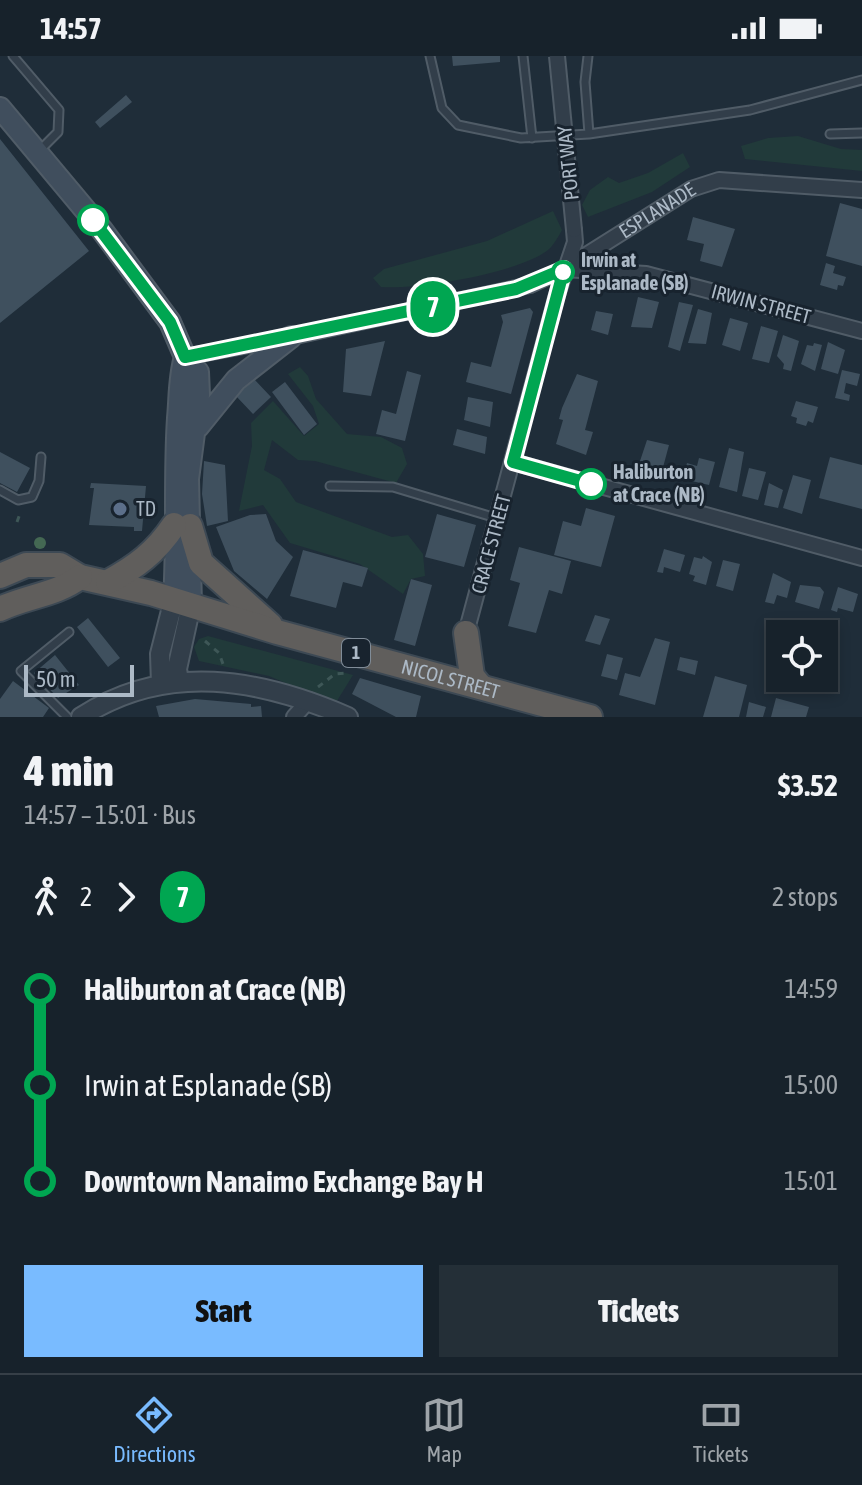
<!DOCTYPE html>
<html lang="en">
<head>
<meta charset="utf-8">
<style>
	body { margin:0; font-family:"Asap Condensed",sans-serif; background:#242f37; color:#f1f3f6; height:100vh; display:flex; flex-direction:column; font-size:30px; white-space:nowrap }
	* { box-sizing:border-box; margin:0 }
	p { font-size:26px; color:#9ea4a9 }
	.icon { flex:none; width:44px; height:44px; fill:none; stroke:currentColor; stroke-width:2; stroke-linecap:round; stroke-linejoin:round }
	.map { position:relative; height:661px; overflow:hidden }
	.panel { display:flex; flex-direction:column; background:#17222b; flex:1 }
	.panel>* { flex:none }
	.badge { padding:0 16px; border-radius:26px; font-size:28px; line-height:52px }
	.controls { position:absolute; left:766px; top:564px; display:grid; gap:16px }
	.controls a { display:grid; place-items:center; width:72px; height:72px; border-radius:0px; background:#17222b; box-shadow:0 4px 12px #0003,0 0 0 2px #363f47; font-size:40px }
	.scale { position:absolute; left:24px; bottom:20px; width:110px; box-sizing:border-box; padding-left:8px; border:4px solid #acb9c6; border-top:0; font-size:22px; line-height:28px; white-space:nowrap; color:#acb9c6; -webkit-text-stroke:6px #18232e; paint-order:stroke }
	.map>.badge { position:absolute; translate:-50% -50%; box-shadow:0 0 0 4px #fff }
	.legs { display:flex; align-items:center; gap:12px; height:88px; padding:0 24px; font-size:26px }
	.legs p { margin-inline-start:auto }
	.summary { display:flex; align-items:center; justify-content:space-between; height:136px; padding:0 24px }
	h1 { font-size:44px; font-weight:800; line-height:60px }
	.button { display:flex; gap:16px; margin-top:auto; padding:16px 24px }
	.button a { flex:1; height:92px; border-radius:0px; background:#79bbff; color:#111; font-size:32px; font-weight:800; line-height:92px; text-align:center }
	.button a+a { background:#242f37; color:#f1f3f6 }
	ul { padding:0 24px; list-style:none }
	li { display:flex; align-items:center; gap:28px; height:96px; font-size:30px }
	li i { display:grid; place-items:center; width:12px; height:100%; margin:0 10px; background:currentColor }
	li i::after { content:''; width:20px; height:20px; margin:-10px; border:6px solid; border-radius:50%; background:#17222b }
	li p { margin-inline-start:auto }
	li:first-child i { background:linear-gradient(#0000 50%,currentColor 0) }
	li:last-child i { background:linear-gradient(currentColor 50%,#0000 0) }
	.status { display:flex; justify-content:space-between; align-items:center; height:56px; padding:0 40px; background:#17222b; direction:ltr }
	.status svg { height:22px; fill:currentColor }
	.tabs { display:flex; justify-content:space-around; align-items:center; height:112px; border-top:2px solid #363f47; background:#17222b; font-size:22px; color:#9ea4a9 }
	.tabs a { display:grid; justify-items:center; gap:4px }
	.tabs .active { color:#79bbff }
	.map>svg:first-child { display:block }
</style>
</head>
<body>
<div class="status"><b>14:57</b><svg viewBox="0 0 49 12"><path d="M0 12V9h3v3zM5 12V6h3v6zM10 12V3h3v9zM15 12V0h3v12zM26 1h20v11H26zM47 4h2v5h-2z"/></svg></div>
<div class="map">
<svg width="862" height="661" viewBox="0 0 862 661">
	<rect width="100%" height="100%" fill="#1f2d39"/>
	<path fill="#213a3a" d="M798,80L841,93L862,94V115L745,103L741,90L768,82Z
		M683,97L690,111L652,136L588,161L582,149L590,134L608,121L619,127L648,117Z
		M553,155L562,174C558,181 554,189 548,194C519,217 417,234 381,231L373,222L384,213L487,185Z
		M300,311L308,320L316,343L347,378L381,381L402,392L407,408L396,427L315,405L298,404L272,384L264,414L280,423L296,446L392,481L408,479L423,498L425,520L411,523L403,538L360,508L290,487L263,449L239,455L252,390L251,367L273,345L304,380L319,368L313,350L288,318Z
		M208,580L353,619L335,648L269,620L199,605L194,591L199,583Z"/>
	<path fill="#3f505e" d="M452,0H500V6L453,10Z
		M126,39L132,46L100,72L95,66Z
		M0,83L89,195L0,267Z
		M840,147L862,153V210L826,200Z
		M693,161L735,173L722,211L700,205L704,188L687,184Z
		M826,207L835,210L833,217L846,221L843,230L838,229L837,234L820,229Z
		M638,241L659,246L652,272L631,271Z
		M679,246L693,249L680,295L668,291Z
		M530,252L533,256L511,338L466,326L471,306L491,311L503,266L501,259Z
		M698,253L712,257L706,288L688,287Z
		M596,255L613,258L608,279L591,274Z
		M730,262L748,267L740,295L722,289Z
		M761,270L778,275L769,307L752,303Z
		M783,279L799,285L791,315L783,313L784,308L777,300Z
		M385,285L371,340L343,336L346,293Z
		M828,286L845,294L838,318L821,313Z
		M814,287L822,289L815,315L801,308L807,289L813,290Z
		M842,314L860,318L857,330L846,327L844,337L850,339L849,345L835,342Z
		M407,315L421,319L405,385L376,378L382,354L396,358Z
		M577,318L598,325L585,374L593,376L586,399L556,388L563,364L559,363L562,352Z
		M254,323L271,341L253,358L236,340Z
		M285,326L317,368L304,379L272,336Z
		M468,341L493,346L490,371L464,364Z
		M796,345L818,351L813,367L808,365L806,370L796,367L797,362L791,360Z
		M457,373L487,381L485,398L453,389Z
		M647,384L669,389L662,415L648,409L646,414L638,411Z
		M729,392L744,396L737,436L719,431Z
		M0,396L30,412L17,436L0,427Z
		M830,401L862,409V453L819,442Z
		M699,402L715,406L709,429L683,423L687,407L697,410Z
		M204,405L225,409L228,465L207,470L202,438Z
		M749,412L766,416L758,444L742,440Z
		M793,419L811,424L802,458L783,452Z
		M91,427L146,430L142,475H134V471L89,469L94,432H90Z
		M769,427L783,434L778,452L764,449Z
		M586,452L615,460L601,511L554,499L563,465L581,470Z
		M266,458L276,485L293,501L267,543L234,515L216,471L250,459Z
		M437,458L476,469L464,511L425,501Z
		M519,491L571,505L562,538L549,534L536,577L508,570L520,527L510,524Z
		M664,493L685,499L680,516L664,511L663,517L657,516Z
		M303,494L368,512L362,531L343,526L336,552L290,540Z
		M703,500L712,506L706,529L693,525L695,520L689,518L694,501L702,503Z
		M723,504L740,508L733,535L716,530Z
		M773,517L791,526L787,542L777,539L774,548L765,546Z
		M411,523L432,529L415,590L394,584Z
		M800,529L820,531L824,536L819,553L795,546Z
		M838,531L858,538L853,556L838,552L837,556L831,554Z
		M595,559L610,563L600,589L585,585Z
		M88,562L120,602L108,611L77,571Z
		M655,582L670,586L655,649L619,639L625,617L640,621Z
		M607,598L623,602L617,624L601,620Z
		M55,599L79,629L58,642L34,617Z
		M680,601L698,605L695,619L677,614Z
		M715,620L747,629L739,661H703Z
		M360,622L421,640L416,661H396L352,638Z
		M13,625L49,652L43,661H0V643Z
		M776,642L809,651L806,661H771Z
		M195,643L251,648V651L261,650L262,661H159L156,650Z
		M749,646L766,651L763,661H746Z"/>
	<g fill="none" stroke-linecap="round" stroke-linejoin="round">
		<defs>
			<path id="service" d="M13,0L59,54L58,76L38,96
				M430,0L442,52L458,69L521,82L589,78L585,26L588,0
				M523,0L532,82
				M589,78L750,54L862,24
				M830,78L862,77
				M330,430L393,431L496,462
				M0,434L18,444L32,441L39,425L41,401
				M67,661L21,615L69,576"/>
			<g id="minor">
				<path d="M564,213L646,218L862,275"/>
				<path id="s1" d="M185,301L291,281L530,229L564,213L691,133L719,124L862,134"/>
				<path d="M513,406L862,502"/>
				<path d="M466,577L556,242L575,186L574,174"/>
				<path d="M294,661L309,644"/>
			</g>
			<path id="tertiary" d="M179,626L177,613L191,549
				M161,628L160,598L174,543
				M81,661C167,605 260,623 348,661"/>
			<path id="secondary" d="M0,52L102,174L170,266L185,301L198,316L199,339L188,423L191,549
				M198,371L236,324L291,281
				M174,543C178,483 174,423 178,362C180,341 179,321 185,301"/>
			<g id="trunk">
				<path d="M190,470L201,507L270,569"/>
				<path id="s2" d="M0,520L26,509H60L80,521L151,537L277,576L590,661"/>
				<path d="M108,526C136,511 156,496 174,469"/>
				<path d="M0,553C27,540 56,539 80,521"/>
				<path d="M466,577L472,620L480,630"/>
			</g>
		</defs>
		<use href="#service" stroke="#505c67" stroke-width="11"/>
		<use href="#minor" stroke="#505c67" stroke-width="18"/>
		<use href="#tertiary" stroke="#505c67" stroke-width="22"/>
		<use href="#secondary" stroke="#505c67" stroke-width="24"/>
		<use href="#trunk" stroke="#3d4954" stroke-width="28"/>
		<path stroke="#3e5757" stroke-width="3" stroke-dasharray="6 6" stroke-linecap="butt" d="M17,466L21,455
			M205,585L219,597L223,608
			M318,631L335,618L348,617"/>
		<use href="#service" stroke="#323e4a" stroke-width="7"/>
		<use href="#minor" stroke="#323e4a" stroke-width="14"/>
		<use href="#tertiary" stroke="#323e4a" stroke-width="18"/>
		<use href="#secondary" stroke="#404e5d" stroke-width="20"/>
		<use href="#trunk" stroke="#605e5c" stroke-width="24"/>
		<defs>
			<path id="minor-bridge" d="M557,0L574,174"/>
		</defs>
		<use href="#minor-bridge" stroke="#505c67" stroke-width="18" stroke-linecap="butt"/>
		<use href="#minor-bridge" stroke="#323e4a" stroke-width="14"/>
	</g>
	<circle fill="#446853" cx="40" cy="487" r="6"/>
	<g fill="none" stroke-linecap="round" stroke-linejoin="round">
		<defs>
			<path id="line-1" d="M93,164L170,266L185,301L516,233L564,213L513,406L591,428"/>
		</defs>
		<use href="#line-1" stroke="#fff" stroke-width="18"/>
		<use href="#line-1" stroke="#00a651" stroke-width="12"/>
	</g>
	<g fill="#fff" stroke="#00a651" stroke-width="4">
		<circle cx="93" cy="164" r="14"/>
		<circle cx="563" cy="216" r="10"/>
		<circle cx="591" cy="428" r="14"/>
	</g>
	<circle fill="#5c6f8a" stroke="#18232e" stroke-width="3" cx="120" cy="453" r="8"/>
	<g text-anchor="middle" stroke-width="6" stroke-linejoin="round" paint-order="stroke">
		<rect fill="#18232e" stroke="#808c98" stroke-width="2" x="342" y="583" width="28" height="28" rx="6"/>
		<g font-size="18" font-weight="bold" fill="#acb9c6">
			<text x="356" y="603">1</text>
		</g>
		<g font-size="20" fill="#acb9c6" stroke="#18232e">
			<text transform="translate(568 107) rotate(-96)" y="7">PORT WAY</text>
			<text dy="7" stroke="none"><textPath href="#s1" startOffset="500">ESPLANADE</textPath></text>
			<text transform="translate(761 248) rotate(15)" y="7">IRWIN STREET</text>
			<text transform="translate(491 488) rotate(-75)" y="7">CRACE STREET</text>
			<text dy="7" stroke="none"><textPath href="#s2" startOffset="470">NICOL STREET</textPath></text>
		</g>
		<g font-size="20" font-weight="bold" fill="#acb9c6" stroke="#18232e" text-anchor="start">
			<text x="581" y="211">Irwin at<tspan x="581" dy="23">Esplanade (SB)</tspan></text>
			<text x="613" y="423">Haliburton<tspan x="613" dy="23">at Crace (NB)</tspan></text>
		</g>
		<g font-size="20" fill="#acb9c6" stroke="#18232e" text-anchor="start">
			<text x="136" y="460">TD</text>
		</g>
	</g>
</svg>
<div class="controls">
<a><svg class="icon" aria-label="locate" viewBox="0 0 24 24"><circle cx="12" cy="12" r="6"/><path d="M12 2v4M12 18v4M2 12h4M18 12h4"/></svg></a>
</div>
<div class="scale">50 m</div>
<b class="badge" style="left:433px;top:251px;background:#00a651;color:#fff">7</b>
</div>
<section class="panel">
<div class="summary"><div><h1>4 min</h1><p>14:57 – 15:01 · Bus</p></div><b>$3.52</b></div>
<div class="legs"><svg class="icon" aria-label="walk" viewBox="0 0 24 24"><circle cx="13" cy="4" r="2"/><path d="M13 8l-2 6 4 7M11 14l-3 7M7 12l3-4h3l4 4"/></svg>2<svg class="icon" aria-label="forward" viewBox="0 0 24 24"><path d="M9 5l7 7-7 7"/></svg><b class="badge" style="background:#00a651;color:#fff">7</b><p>2 stops</p></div>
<ul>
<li><i style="color:#00a651"></i><b>Haliburton at Crace (NB)</b><p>14:59</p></li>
<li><i style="color:#00a651"></i><span>Irwin at Esplanade (SB)</span><p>15:00</p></li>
<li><i style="color:#00a651"></i><b>Downtown Nanaimo Exchange Bay H</b><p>15:01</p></li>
</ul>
<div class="button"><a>Start</a><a>Tickets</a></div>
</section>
<nav class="tabs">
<a class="active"><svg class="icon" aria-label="directions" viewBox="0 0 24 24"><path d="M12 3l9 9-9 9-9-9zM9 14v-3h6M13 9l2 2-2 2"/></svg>Directions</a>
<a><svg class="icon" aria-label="map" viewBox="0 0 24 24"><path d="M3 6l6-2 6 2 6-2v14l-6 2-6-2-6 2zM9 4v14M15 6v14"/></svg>Map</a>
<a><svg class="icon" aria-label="tickets" viewBox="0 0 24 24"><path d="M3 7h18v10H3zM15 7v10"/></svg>Tickets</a>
</nav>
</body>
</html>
